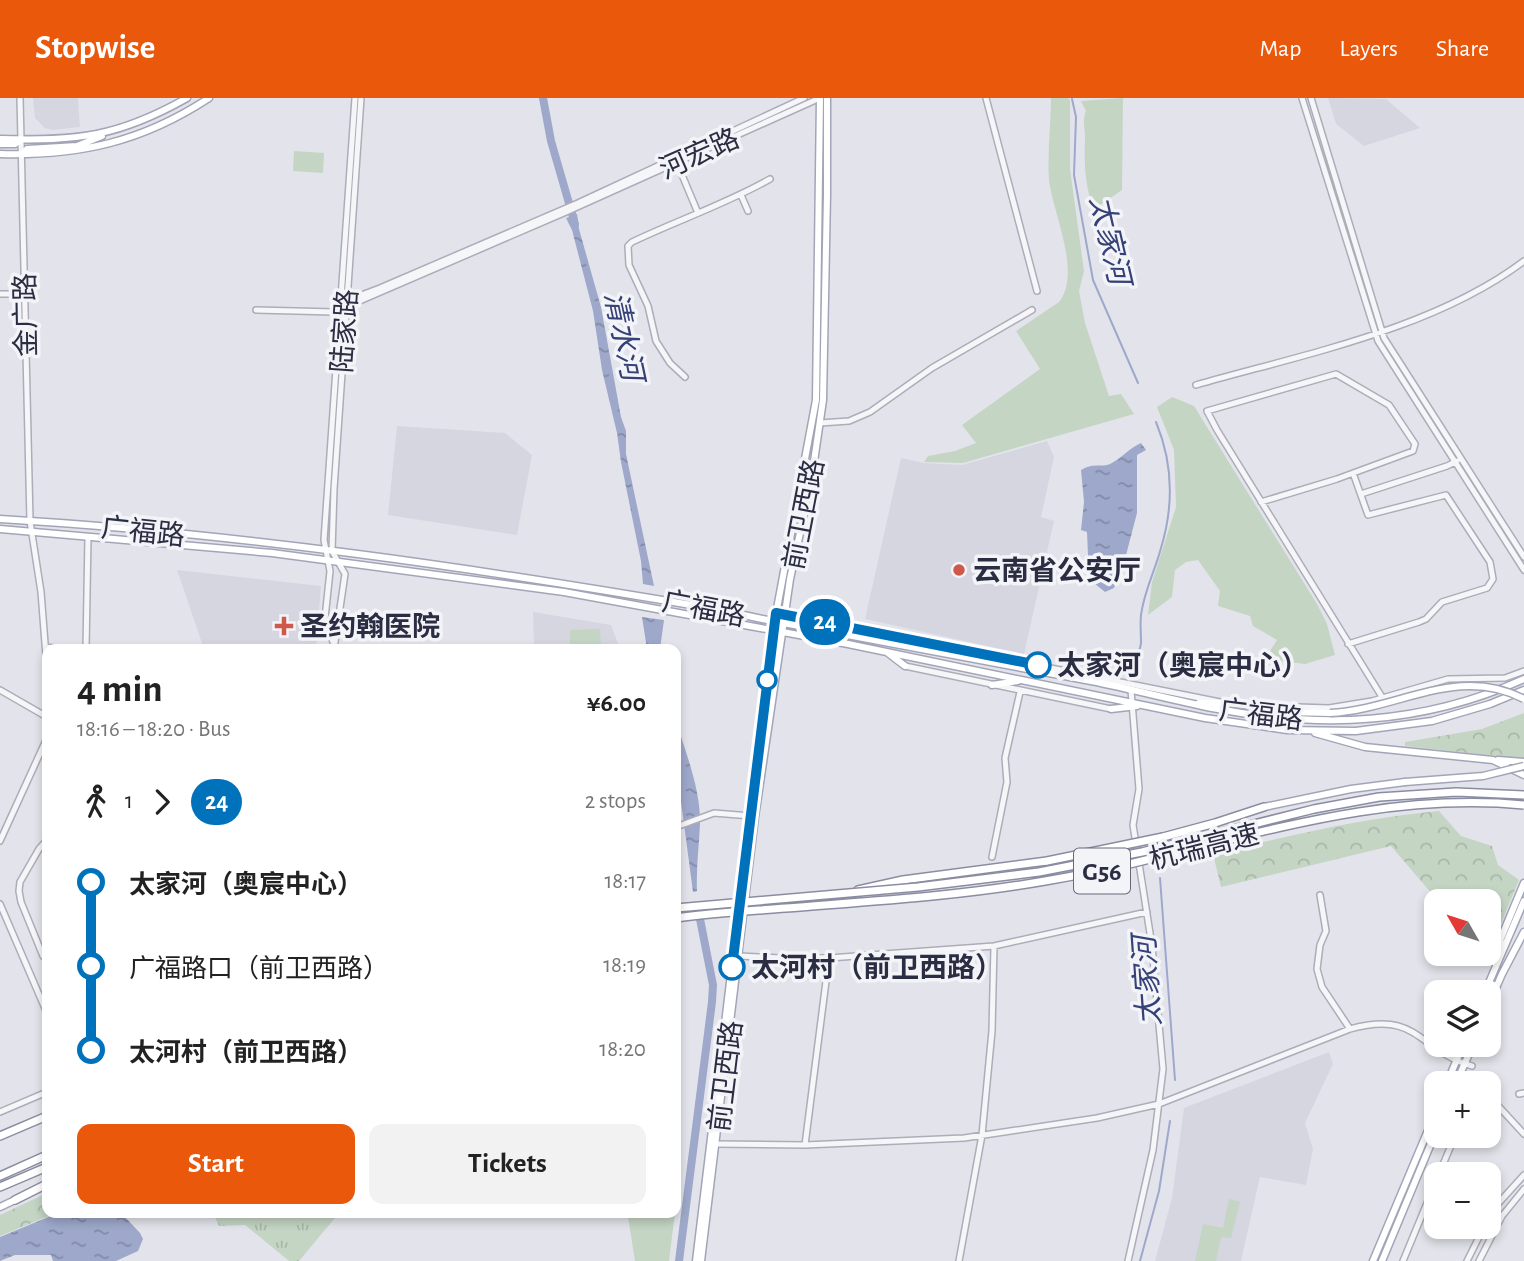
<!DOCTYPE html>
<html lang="en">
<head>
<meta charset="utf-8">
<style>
	body { margin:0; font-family:"Alegreya Sans","Noto Sans SC",sans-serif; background:#f2f2f2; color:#222; height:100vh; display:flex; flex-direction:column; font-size:26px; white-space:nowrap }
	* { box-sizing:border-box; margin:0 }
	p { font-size:23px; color:#767676 }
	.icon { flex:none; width:38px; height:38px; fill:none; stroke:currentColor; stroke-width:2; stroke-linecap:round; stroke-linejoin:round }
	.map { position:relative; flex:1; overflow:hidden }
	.details { position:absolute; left:42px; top:546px; width:639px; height:574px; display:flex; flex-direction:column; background:#fff; border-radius:14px; box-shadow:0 4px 10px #0003 }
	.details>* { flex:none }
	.badge { padding:0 14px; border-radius:23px; font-size:24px; line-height:46px }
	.needle { width:46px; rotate:309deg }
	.buttons { position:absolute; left:1424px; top:791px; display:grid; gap:14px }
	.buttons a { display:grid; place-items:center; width:77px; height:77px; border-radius:14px; background:#fff; box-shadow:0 4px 10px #0003; font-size:35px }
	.map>.badge { position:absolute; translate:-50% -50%; box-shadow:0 0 0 4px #fff }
	.legs { display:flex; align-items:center; gap:10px; height:77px; padding:0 35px; font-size:23px }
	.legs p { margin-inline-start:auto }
	.summary { display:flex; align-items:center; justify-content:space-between; height:119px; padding:0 35px }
	h1 { font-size:38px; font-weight:700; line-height:52px }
	.primary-button { display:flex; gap:14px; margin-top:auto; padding:14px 35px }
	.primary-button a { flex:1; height:80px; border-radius:14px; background:#ea580c; color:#fff; font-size:28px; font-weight:700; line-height:80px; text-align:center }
	.primary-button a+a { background:#f2f2f2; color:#222 }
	ul { padding:0 35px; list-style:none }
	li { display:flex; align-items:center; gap:24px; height:84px; font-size:26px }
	li i { display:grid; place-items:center; width:10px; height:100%; margin:0 9px; background:currentColor }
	li i::after { content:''; width:18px; height:18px; margin:-9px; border:5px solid; border-radius:50%; background:#fff }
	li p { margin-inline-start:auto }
	li:first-child i { background:linear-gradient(#0000 50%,currentColor 0) }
	li:last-child i { background:linear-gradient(currentColor 50%,#0000 0) }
	header { display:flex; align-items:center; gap:42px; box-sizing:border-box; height:98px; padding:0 35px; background:#ea580c; color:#fff }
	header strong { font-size:33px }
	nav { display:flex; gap:38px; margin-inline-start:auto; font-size:24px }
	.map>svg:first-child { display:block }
</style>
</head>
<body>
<header>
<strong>Stopwise</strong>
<nav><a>Map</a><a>Layers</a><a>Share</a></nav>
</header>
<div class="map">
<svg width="1524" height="1163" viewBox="0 0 1524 1163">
	<defs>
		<pattern id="forest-crowns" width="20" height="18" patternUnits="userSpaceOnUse" patternTransform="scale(1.75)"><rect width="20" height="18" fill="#c4d5c4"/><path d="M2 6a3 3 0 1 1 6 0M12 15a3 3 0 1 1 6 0" fill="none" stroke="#a9b7aa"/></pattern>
		<pattern id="park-tufts" width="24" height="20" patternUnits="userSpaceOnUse" patternTransform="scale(1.75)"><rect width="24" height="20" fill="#c4d5c4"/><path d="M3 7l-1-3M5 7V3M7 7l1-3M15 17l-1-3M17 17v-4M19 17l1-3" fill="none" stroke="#a9b7aa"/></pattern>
		<pattern id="water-ripples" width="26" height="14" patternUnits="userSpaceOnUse" patternTransform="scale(1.75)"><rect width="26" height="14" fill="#9ea8ca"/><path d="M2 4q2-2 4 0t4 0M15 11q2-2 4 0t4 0" fill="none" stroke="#8189a6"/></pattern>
	</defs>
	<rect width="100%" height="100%" fill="#e3e4eb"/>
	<path fill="#d5d6e0" d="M33,0H78L80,29L53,32L45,30L35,20Z
		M1328,0L1386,1L1420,30L1364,48L1336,26Z
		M397,328L505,335L532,357L517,437L388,417Z
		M1047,343L1054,359L1041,419L1054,423L1024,556L865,521L901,360L924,365L962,367Z
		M177,472L321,488L316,551H204Z
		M533,514L611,527L620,551H534Z
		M1329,954L1333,966L1305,1025L1313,1051L1306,1087L1260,1079L1241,1163H1155L1172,1100L1184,1010Z"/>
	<path fill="#c4d5c4" d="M1051,0H1068L1070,2V71L1084,173L1079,193L1085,225L1109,298L1121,296L1134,316L963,365L924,364L928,358L955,353L976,345L962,327L1040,271L1016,233L1059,204C1082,175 1053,116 1049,82C1047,56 1051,27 1051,0Z
		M1123,0L1122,92L1093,112C1085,83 1084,70 1085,40C1085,31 1082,22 1086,13L1081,3Z
		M294,53L324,55L323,75L293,73Z
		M1172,299L1194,308L1317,506L1327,526L1335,557L1305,566L1265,561L1277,542L1253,528L1250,518L1218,508L1220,493L1198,462L1186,464L1175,472L1172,499L1148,517L1152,484L1176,409L1174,352L1157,309Z
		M600,531L601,551H570V532Z
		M1229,1101L1240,1104L1231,1140L1221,1139L1216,1163H1195L1203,1126L1223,1130Z
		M648,1115H675L669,1163H635L628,1119Z"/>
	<path fill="url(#forest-crowns)" d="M1524,615V672L1505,659L1405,648V644L1482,631Z
		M1439,713L1461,738L1492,748L1498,767L1519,782L1489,855V803H1438L1391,748L1221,789L1213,756C1288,738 1362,720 1439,713Z
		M47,1095V1115H56L0,1138V1117Z"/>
	<path fill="url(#park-tufts)" d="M213,1115H339L299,1163H289L245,1127L219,1128Z"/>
	<path fill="url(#water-ripples)" d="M577,116L579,131L601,209L621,319L626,333V356L654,488L643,486L641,463L621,364L617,335L602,272L593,213L572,132L566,120Z
		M1141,345L1146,352L1137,357V415L1125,461L1114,490L1105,494L1089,481L1087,434L1081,432L1084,404L1081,372C1095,364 1101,370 1110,366C1121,361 1129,350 1141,345Z
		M642,519L664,522L660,551H647Z
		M676,623C686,655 701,693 700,726C699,749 696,770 697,793L693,794L676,666Z
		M58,1115H112L126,1120L140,1135L143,1141L138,1153L116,1163H53L51,1157H15L0,1163V1139Z"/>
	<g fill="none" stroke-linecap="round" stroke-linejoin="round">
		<path stroke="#9ea8ca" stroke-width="2" d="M1072,1L1076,19L1074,77L1093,182L1138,285
			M1136,569C1134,559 1141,553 1141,544C1141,535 1140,526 1141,517C1144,493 1155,473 1161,450C1174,407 1173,365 1156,324
			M1160,780L1175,982
			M1140,1163L1159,1093L1170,1023"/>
		<path stroke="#9ea8ca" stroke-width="8" d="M543,0L551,43L575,126
			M679,1163L712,904L713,887L700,821"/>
		<defs>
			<path id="minor" d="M20,0L30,423L41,494L47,571
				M986,0L1037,193
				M1302,0L1378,243L1524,472
				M1311,0L1384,240L1524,459
				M677,65L698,115
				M741,97L748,113
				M0,196H24
				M343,204L380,190L578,105L804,0
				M256,212L334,214L566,114L820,0
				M685,279L670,265L656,243L648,208L629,167L628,148L632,144C678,122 726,106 770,81
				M1196,287C1304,256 1434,231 1524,163
				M820,325L849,323L870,314L932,270L1032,212
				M1361,396L1447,368L1457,363
				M1261,404L1337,381L1413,353L1415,346L1389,307L1336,276L1207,313L1217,332L1382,599
				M782,516L1225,605L1253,608
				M1348,546L1419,524L1426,521L1442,504L1487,490L1493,481L1490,464L1446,397L1368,417L1353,375
				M334,547L325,520L330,473L324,442L355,0
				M46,549L62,551
				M86,551L88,439
				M334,551L345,476L332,453L334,391L361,0
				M905,568L1111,611
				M0,592L47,619
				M1266,608L1329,610L1372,603L1448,581L1505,580L1524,573
				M676,729L714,715L751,718
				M0,743L47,640
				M992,759L1007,684L1005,660L1020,594
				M1320,797L1326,833L1320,847L1317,871L1322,889L1350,931
				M0,806L47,915
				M43,858L21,804L19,793L20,784L39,751L47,742
				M739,858L780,860H829L994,848L1147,814
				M1519,996L1524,995
				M1489,998L1524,1036
				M0,1014L47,994
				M714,1046L805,1047L964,1040L1097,1020L1159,1006L1350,931C1419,912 1417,952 1472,968
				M805,1047L829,860
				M1439,1076L1455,1038
				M1489,1119L1495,1109L1524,1077
				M959,1163L982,1037L992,933L994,848
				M1128,1163L1153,1052L1163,971L1152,848L1133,727L1139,691L1131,592
				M1403,1163L1437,1081
				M1467,1163L1484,1129
				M1479,1163L1502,1118L1524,1091"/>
			<path id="major" d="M0,41C78,43 118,39 187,0
				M0,46H15L21,42
				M0,56C79,58 142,44 209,0
				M22,57L27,51L77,48L102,38
				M0,421C238,435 475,470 709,510C732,514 755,520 778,524C882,544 986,564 1091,583C1132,591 1172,602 1212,610C1321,631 1422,627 1524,581
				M0,431L272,455L564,494L848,546L1205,620L1287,632L1356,633L1432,623L1490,606L1524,592
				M888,555L905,568
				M1074,574L1088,579
				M992,587L1018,583
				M1199,605H1225
				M1250,608L1287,614L1330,615
				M1111,611L1137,608
				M1315,635L1365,649L1493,662L1524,677
				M1498,662L1524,664
				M1264,709L1351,691L1405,684
				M1495,865L1501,840L1524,785
				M1485,894L1524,803
				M1489,906L1502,876L1524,834
				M1447,985L1463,947
				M1456,985L1473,947
				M0,1109L15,1102
				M696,1163L773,532L816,302L820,0
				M701,1163L755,719L790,481L811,384L823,302L827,97V0
				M1373,1163L1437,1011
				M1382,1163L1437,1031"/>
			<path id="highway" d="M1163,739L1215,725L1264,709
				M858,792L903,782L1047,763
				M0,1038L47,1018
				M0,1078L47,1057
				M0,1089L47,1069
				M15,1102L47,1086"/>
		</defs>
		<use href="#minor" stroke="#acadb9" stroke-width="8"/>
		<use href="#major" stroke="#a2a5b7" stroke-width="9"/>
		<use href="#highway" stroke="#8a8da2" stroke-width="10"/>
		<use href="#minor" stroke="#f6f6f9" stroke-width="5"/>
		<use href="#major" stroke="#fff" stroke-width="6"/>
		<use href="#highway" stroke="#fff" stroke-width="7"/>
		<defs>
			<path id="major-bridge" d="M1330,615C1397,612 1458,566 1524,601
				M1405,684L1483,678L1524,668"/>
			<path id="highway-bridge" d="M1047,763L1163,739
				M676,810L918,789L1039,774L1142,754L1314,711L1379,699L1456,694L1524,697
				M676,820C712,815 749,813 786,810C873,803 959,798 1045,783C1208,756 1355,691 1524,707"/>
		</defs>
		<use href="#major-bridge" stroke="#a2a5b7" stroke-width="9" stroke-linecap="butt"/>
		<use href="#highway-bridge" stroke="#8a8da2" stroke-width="10" stroke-linecap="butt"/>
		<use href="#major-bridge" stroke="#fff" stroke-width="6"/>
		<use href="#highway-bridge" stroke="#fff" stroke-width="7"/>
	</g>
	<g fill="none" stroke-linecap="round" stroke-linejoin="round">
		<defs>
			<path id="line-1" d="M732,869L776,515L1038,567"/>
		</defs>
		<use href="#line-1" stroke="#fff" stroke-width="16"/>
		<use href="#line-1" stroke="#0072bc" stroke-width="10"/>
	</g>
	<g fill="#ce584a" stroke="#f3f4f8" stroke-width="2.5">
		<circle cx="959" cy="472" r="7"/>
		<path d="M280.5 517.5h7v7h7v7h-7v7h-7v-7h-7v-7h7z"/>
	</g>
	<g fill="#fff" stroke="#0072bc" stroke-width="3.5">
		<circle cx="1038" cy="567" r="12"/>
		<circle cx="767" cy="582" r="9"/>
		<circle cx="732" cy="869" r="12"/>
	</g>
	<g text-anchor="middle" stroke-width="7" stroke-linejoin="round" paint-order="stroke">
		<rect fill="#f3f4f8" stroke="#676979" stroke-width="2" x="1074" y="750.5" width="56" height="45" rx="5"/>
		<g font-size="26" font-weight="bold" fill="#2b2d43">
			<text x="1102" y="782">G56</text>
		</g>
		<g font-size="28" fill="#2b2d43" stroke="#f3f4f8">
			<text transform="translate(699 55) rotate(-24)" y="10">河宏路</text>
			<text transform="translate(25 217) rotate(-91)" y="10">金广路</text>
			<text transform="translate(344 233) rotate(-86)" y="10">陆家路</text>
			<text transform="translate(803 416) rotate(-79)" y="10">前卫西路</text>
			<text transform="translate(143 433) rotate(6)" y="10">广福路</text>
			<text transform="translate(704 510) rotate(11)" y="10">广福路</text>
			<text transform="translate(1261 616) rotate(7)" y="10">广福路</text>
			<text transform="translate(1204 748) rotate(-14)" y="10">杭瑞高速</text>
			<text transform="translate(725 978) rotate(-83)" y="10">前卫西路</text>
		</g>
		<g font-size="28" font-weight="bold" fill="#2b2d43" stroke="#f3f4f8" text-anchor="start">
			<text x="973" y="482">云南省公安厅</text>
			<text x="300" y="538">圣约翰医院</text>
		</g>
		<g font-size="28" font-weight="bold" fill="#2b2d43" stroke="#f3f4f8" text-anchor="start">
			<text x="1057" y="577">太家河（奥宸中心）</text>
			<text x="751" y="879">太河村（前卫西路）</text>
		</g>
		<g font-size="30" font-style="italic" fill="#354177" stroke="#f3f4f8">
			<text transform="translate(1110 142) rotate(77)" y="10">太家河</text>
			<text transform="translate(624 238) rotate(78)" y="10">清水河</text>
			<text transform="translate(1147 883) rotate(-94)" y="10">太家河</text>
		</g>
	</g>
</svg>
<div class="buttons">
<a><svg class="needle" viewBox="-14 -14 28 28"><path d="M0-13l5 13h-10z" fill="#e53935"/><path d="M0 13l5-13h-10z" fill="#767676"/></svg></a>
<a><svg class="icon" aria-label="layers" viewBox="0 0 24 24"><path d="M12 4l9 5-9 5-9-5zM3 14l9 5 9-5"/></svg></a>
<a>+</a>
<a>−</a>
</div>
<b class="badge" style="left:825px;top:524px;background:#0072bc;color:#fff">24</b>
<section class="details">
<div class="summary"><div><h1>4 min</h1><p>18:16 – 18:20 · Bus</p></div><b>¥6.00</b></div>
<div class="legs"><svg class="icon" aria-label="walk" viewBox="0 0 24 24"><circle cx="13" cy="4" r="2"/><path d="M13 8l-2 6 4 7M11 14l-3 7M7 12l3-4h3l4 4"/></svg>1<svg class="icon" aria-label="forward" viewBox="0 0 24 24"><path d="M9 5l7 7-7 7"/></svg><b class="badge" style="background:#0072bc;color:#fff">24</b><p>2 stops</p></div>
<ul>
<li><i style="color:#0072bc"></i><b>太家河（奥宸中心）</b><p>18:17</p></li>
<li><i style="color:#0072bc"></i><span>广福路口（前卫西路）</span><p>18:19</p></li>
<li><i style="color:#0072bc"></i><b>太河村（前卫西路）</b><p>18:20</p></li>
</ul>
<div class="primary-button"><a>Start</a><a>Tickets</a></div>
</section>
</div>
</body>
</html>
